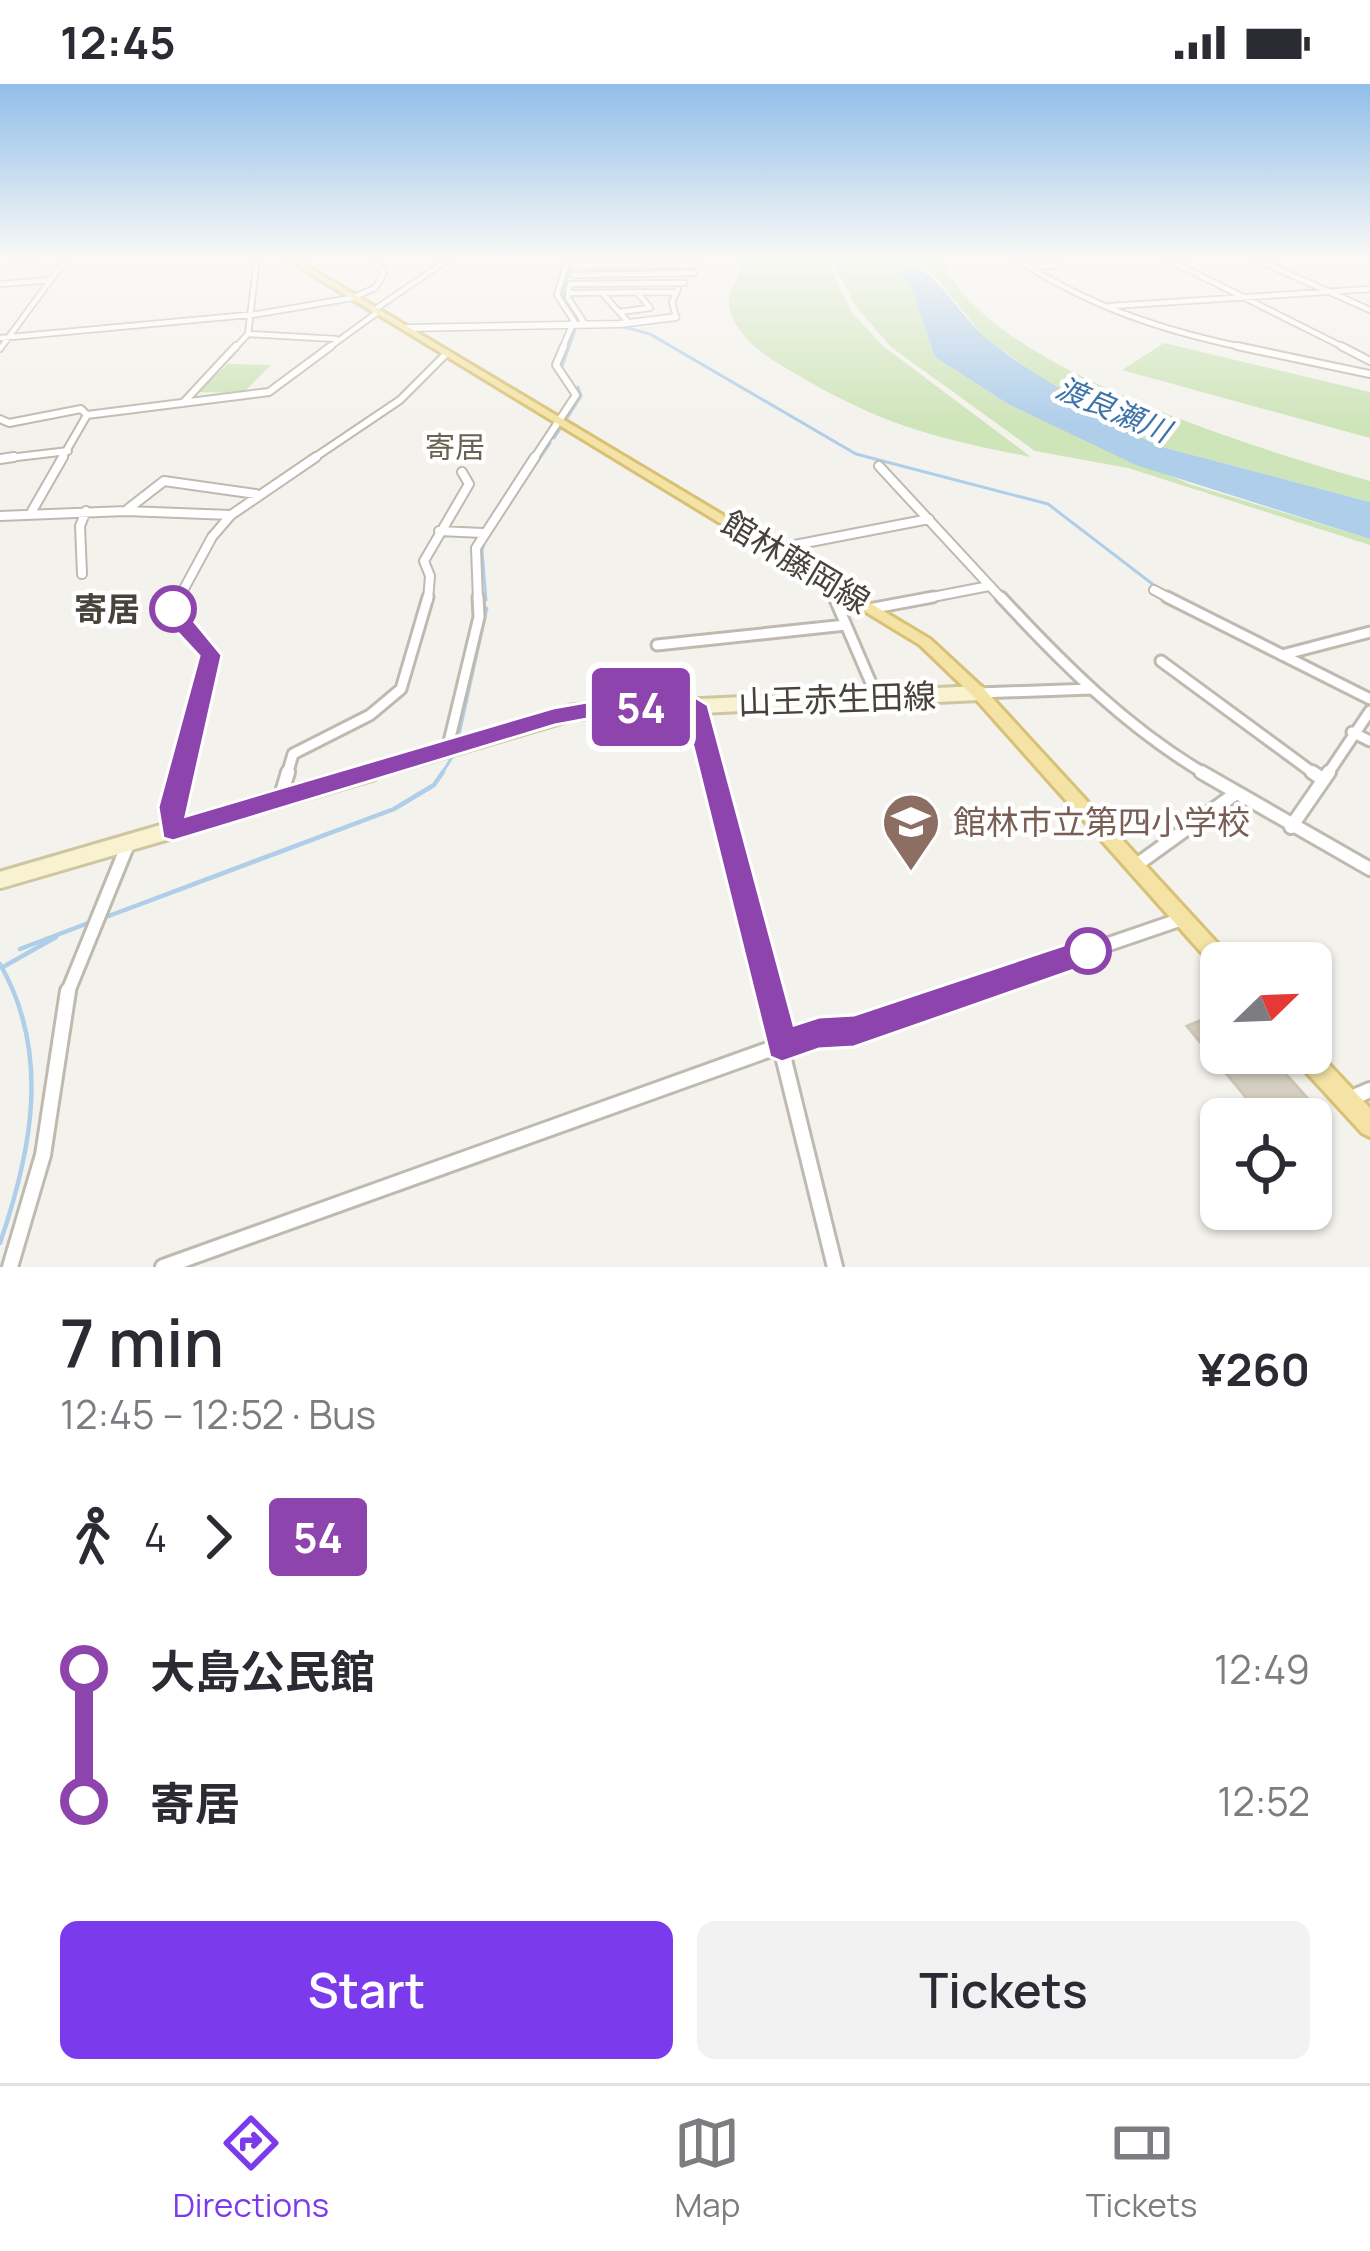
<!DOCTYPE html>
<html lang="en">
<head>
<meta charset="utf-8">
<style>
	body { margin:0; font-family:Manrope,"Noto Sans JP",sans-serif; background:#f2f2f3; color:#2b2b33; height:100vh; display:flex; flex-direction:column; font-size:45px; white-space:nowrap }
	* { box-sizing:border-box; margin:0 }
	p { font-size:39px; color:#7c7c81 }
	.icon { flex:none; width:66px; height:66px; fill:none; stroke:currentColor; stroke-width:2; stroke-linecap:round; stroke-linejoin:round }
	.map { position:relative; height:1183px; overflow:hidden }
	.side { display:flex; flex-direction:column; background:#fff; flex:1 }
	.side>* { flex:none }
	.badge { padding:0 24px; border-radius:9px; font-size:42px; line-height:78px }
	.needle { width:78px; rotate:67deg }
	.fabs { position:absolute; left:1200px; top:858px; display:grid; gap:24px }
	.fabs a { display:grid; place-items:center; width:132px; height:132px; border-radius:18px; background:#fff; box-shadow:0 3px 9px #0004; font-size:60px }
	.map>.badge { position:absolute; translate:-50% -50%; box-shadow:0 0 0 6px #fff }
	.legs { display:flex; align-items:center; gap:18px; height:132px; padding:0 60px; font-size:39px }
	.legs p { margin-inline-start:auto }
	.summary { display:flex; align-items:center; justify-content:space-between; height:204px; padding:0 60px }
	h1 { font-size:66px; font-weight:600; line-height:90px }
	.action { display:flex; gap:24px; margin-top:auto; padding:24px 60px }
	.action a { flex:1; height:138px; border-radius:18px; background:#7c3aed; color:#fff; font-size:48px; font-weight:600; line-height:138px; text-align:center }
	.action a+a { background:#f2f2f3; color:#2b2b33 }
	ul { padding:0 60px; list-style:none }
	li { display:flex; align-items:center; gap:42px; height:132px; font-size:45px }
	li i { display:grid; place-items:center; width:18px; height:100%; margin:0 15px; background:currentColor }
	li i::after { content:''; width:30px; height:30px; margin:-15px; border:9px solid; border-radius:50%; background:#fff }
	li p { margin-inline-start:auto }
	li:first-child i { background:linear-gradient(#0000 50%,currentColor 0) }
	li:last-child i { background:linear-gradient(currentColor 50%,#0000 0) }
	.status { display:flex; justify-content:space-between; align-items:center; height:84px; padding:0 60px; background:#fff; direction:ltr }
	.status svg { height:33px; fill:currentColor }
	.menu { display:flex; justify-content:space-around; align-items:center; height:168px; border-top:3px solid #e1e1e2; background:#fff; font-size:33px; color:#7c7c81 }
	.menu a { display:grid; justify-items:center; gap:6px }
	.menu .on { color:#7c3aed }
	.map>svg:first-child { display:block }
</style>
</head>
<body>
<div class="status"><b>12:45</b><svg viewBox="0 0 49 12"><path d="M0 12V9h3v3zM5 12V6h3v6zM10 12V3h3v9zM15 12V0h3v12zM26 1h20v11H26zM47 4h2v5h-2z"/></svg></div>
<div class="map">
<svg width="1370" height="1183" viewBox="0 0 1370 1183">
	<rect width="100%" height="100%" fill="#f4f2ec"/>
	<path fill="#cee4b9" d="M739,175H826L852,229L883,262L1031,373C934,354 882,341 796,290C769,274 741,259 730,227C724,208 743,195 739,175Z
		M831,175H883L910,200L935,273L1008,320L1189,400L1370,455V461L1128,384L1035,367L891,263L855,221Z
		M910,175L943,176C982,283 1262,366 1370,397V418L1158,362L1083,323L985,254L933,190Z
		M1164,259L1370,308V354L1122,286Z
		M228,280L271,281L243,309L198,308Z"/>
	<path fill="#afceea" d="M883,175C937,175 952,227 990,257C1019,281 1053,300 1085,320L1084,324L1158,362L1370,418V455L1136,381L1008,320L935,273L910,200Z"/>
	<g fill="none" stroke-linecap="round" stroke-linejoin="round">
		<path stroke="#afceea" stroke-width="3" d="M309,175L300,185L371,229
			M571,181L572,175
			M570,183L562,213L579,237
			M620,242L650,250L856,370L1048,420L1159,505
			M561,285L576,243
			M567,334L581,312L578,303
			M554,354L562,342
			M505,426L550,359
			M486,454L482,466L486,516
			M459,651L487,524
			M441,691L454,670"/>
		<path stroke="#afceea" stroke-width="4.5" d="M106,833L394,725L434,701L443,688
			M20,865L91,838
			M0,880C51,969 32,1066 0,1159
			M3,883L56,853"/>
	</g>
	<path fill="#d5cec2" stroke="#cfc7b6" stroke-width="3" d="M1221,928V969H1267L1326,1035L1311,1042V1035H1264L1187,942Z"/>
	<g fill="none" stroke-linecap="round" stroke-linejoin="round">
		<defs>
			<path id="minor-far5" d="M1017,175C1089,223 1167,248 1251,265
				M1167,175L1347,265
				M1255,175L1370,226
				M0,178L31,175
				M575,182L693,181
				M1029,184L1057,181
				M573,191L694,189
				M0,200L51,196
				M570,200L684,199
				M569,203L568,214L585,240
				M568,209L676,208
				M602,209L629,239
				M1111,222L1370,205
				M374,226L449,175
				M619,228L650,224L637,208
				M676,233L672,218L678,205
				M248,250L336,255
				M0,254L258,230L352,214L375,204L384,189L374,175
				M0,265L66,175
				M234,265L248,250L257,175
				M327,265L378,228
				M562,265L574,237L557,211L568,175"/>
			<path id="minor-far4" d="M1237,262L1370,290
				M1341,262L1370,277
				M183,319L236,262
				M0,335L9,339L81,325L87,331
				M0,375L68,367
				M61,376L87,331L269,308L331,262
				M311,376L400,316L447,269
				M533,376L576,311L556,281L564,262"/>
			<path id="minor-far3" d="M0,375L14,373
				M879,382L1003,516
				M128,425L164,397L256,410
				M32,427L63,373
				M0,432L126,427L231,431
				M439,447L483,449
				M774,465L929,435
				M82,490L80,442L86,427
				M828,500L835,516
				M1154,506L1173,516
				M178,516L212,453L231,431L316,373
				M428,516L430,492L424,477L469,400L462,388
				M478,516L476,464L535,373
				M917,516L989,502"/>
			<path id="minor-far2" d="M180,513L174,533L208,564L210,586L181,691
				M834,513L877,613
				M1001,513C1062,579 1128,645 1207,691
				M1167,513L1370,615
				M874,524L933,513
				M657,561L846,541
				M1282,571L1370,548
				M1161,577L1316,691
				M979,609L1092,605
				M696,621L713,691
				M1352,648L1370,657
				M448,662L479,533L478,513
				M287,691L293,670L370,631L401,605L428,513
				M1327,691L1370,627"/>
			<path id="minor-far1" d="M712,688L767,910
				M1201,688L1370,785
				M1312,688L1321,694
				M281,712L288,688
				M1291,743L1329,688
				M173,746L172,723L182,688
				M1135,782L1235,710
				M67,910L128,760
				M963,910L1182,835"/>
			<path id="minor" d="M767,907L835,1183
				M1347,1016L1370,1006
				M10,1183L43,1071L68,907
				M163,1183L782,961L819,949L854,947L972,907"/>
			<path id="tertiary" d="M406,244L620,240L676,233"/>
			<path id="secondary-far1" d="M360,691L574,628L979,609"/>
			<path id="secondary" d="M0,796L371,688"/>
			<path id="primary" d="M287,175H295L930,555L984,605L1230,873L1233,879H1221V887L1216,885L974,613L920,561Z
				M1311,961L1370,1024V1053L1362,1049L1296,977L1293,969H1311Z"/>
		</defs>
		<use href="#minor-far5" stroke="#bfbaaf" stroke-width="8"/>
		<use href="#minor-far4" stroke="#bfbaaf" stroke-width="10"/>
		<use href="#minor-far3" stroke="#bfbaaf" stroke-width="12"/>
		<use href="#minor-far2" stroke="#bfbaaf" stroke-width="15"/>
		<use href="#minor-far1" stroke="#bfbaaf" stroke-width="18"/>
		<use href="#minor" stroke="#bfbaaf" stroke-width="20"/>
		<use href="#tertiary" stroke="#bfbaaf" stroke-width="9"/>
		<use href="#secondary-far1" stroke="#cec6a0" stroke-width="20"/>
		<use href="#secondary" stroke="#cec6a0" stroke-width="22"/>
		<use href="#primary" stroke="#d8c176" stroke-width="6"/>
		<use href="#minor-far5" stroke="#fff" stroke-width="4.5"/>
		<use href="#minor-far4" stroke="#fff" stroke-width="6"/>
		<use href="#minor-far3" stroke="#fff" stroke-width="8"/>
		<use href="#minor-far2" stroke="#fff" stroke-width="9"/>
		<use href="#minor-far1" stroke="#fff" stroke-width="12"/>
		<use href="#minor" stroke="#fff" stroke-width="14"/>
		<use href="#tertiary" stroke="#fff" stroke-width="6"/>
		<use href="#secondary-far1" stroke="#f9f2d0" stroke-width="14"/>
		<use href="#secondary" stroke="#f9f2d0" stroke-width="16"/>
		<use href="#primary" fill="#f4e3a5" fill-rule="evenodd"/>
	</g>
	<linearGradient id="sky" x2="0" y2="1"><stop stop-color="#91bee9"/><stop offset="0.51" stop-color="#faf9f6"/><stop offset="1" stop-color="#faf9f6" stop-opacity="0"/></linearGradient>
	<rect width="1370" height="341" fill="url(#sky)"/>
	<path fill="#8e44ad" stroke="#fff" stroke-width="3" d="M173,519L180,520L222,571L186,732L553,624L598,616L695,613L708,621L794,941L819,933L854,931L1088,853L1100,857L1104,867L1100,877L854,963L819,965L782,978L770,973L685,630L598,633L555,641L173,757L163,754L158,723L199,572L163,533L162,525Z"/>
	<defs>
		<symbol id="school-pin" viewBox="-11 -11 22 30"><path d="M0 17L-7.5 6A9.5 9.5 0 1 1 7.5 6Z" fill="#8d6e63" stroke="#fff"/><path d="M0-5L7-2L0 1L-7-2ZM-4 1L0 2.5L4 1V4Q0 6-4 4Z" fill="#fff"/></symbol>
	</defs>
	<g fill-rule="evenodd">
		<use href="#school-pin" x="878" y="705" width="66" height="90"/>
	</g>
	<g fill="#fff" stroke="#8e44ad" stroke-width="6">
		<circle cx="173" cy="525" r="21"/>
		<circle cx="1088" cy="867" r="21"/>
	</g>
	<g text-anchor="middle" stroke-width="9" stroke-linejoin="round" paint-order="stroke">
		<g font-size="30" font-style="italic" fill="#3e75a9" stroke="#fff">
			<text transform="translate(1113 326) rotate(23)" y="10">渡良瀬川</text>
		</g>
		<g font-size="30" fill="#696252" stroke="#fff">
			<text x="455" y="374">寄居</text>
		</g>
		<g font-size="33" fill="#48433a" stroke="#fff">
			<text transform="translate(796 478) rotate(31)" y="12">館林藤岡線</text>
			<text transform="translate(837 615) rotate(-2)" y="12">山王赤生田線</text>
		</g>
		<g font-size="33" font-weight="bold" fill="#48433a" stroke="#fff" text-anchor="end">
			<text x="140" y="537">寄居</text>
		</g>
		<g font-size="33" fill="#785e54" stroke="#fff" text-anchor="start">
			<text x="953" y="750">館林市立第四小学校</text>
		</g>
	</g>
</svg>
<div class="fabs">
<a><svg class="needle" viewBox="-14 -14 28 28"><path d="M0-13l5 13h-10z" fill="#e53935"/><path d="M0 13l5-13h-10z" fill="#7c7c81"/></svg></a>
<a><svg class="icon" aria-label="locate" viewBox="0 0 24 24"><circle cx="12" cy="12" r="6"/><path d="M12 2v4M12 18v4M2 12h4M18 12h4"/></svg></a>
</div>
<b class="badge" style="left:641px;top:623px;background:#8e44ad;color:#fff">54</b>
</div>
<section class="side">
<div class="summary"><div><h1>7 min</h1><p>12:45 – 12:52 · Bus</p></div><b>¥260</b></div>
<div class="legs"><svg class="icon" aria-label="walk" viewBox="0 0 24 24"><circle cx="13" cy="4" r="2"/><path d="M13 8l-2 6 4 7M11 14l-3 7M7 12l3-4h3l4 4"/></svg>4<svg class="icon" aria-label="forward" viewBox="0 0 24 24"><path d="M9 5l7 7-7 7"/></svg><b class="badge" style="background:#8e44ad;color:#fff">54</b></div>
<ul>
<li><i style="color:#8e44ad"></i><b>大島公民館</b><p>12:49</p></li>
<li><i style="color:#8e44ad"></i><b>寄居</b><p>12:52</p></li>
</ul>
<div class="action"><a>Start</a><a>Tickets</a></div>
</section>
<nav class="menu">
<a class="on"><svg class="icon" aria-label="directions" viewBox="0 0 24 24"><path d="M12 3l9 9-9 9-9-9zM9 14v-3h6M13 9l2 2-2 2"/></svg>Directions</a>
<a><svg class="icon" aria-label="map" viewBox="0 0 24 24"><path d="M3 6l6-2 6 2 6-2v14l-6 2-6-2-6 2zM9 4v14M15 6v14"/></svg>Map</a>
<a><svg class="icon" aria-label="tickets" viewBox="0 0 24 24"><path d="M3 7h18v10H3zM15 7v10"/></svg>Tickets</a>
</nav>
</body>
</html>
